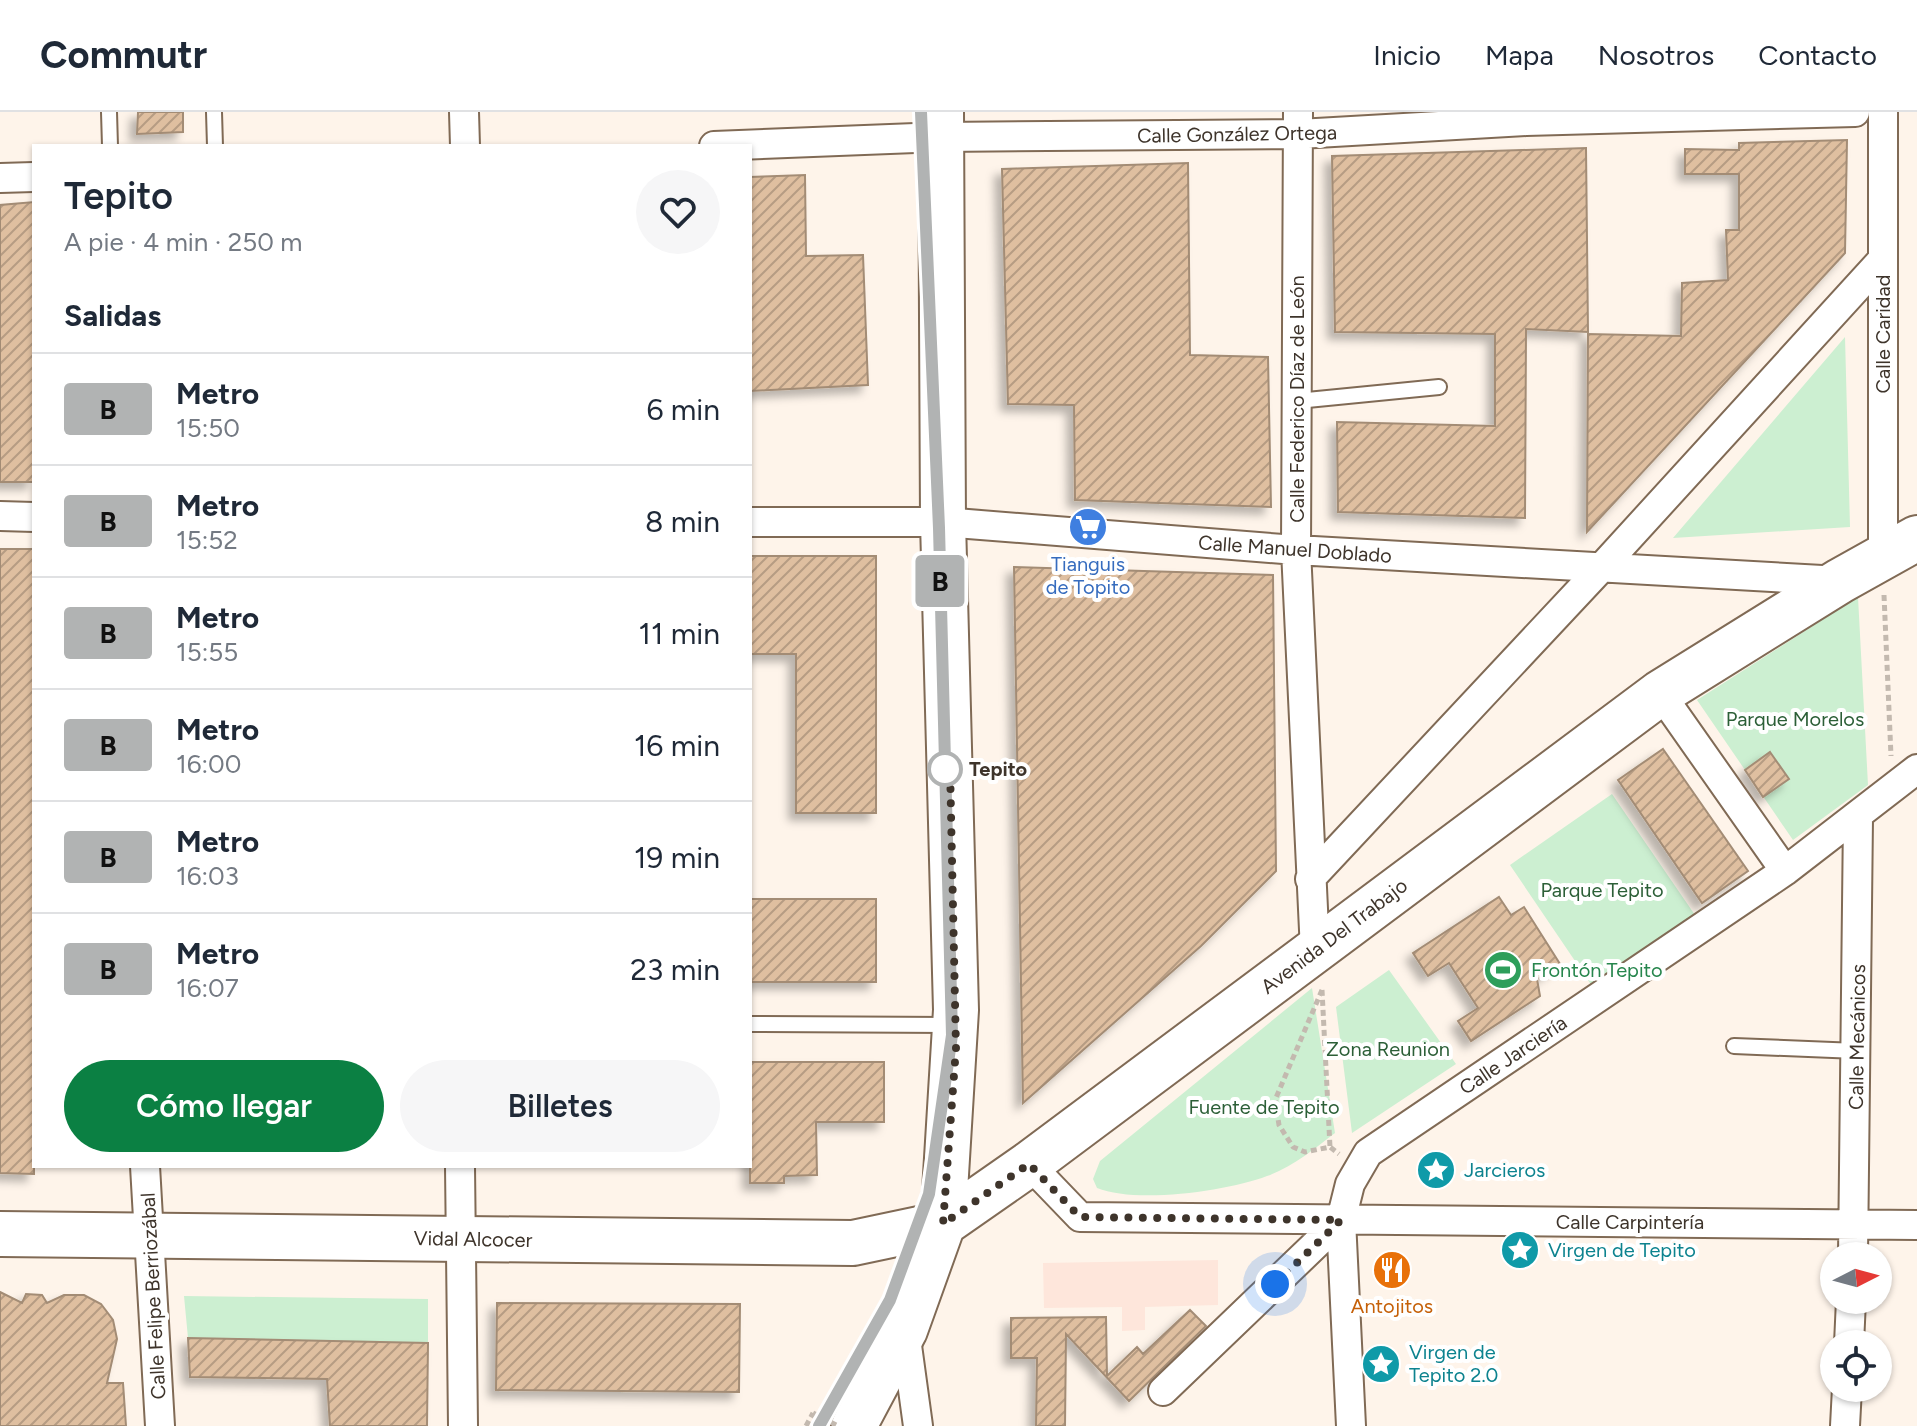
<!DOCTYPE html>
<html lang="es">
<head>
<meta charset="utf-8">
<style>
	body { margin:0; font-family:Figtree,sans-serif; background:#f6f6f7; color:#1f2937; height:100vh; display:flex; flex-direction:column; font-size:30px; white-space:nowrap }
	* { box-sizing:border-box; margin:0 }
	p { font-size:26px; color:#747a83 }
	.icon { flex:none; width:44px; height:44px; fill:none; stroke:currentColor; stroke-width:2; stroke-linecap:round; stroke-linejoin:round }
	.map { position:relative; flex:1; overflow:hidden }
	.sheet { position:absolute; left:32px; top:32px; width:720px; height:1024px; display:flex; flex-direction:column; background:#fff; border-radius:0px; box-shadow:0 2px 6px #0004 }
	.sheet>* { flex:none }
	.badge { padding:0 16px; border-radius:6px; font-size:28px; line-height:52px }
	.needle { width:52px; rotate:84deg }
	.tools { position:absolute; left:1820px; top:1130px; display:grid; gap:16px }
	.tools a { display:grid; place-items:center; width:72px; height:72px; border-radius:50%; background:#fff; box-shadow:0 2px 6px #0004; font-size:40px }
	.you { position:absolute; width:40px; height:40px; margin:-20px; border:6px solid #fff; border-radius:50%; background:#1a73e8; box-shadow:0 0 0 12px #1a73e833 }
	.map>.badge { position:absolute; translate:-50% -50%; box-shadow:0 0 0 4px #fff }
	h2 { padding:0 32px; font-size:30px; line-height:72px }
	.round { display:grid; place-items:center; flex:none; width:84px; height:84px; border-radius:42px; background:#f6f6f7 }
	.headline { display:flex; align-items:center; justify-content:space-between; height:136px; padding:0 32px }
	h1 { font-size:38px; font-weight:600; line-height:60px }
	.button { display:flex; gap:16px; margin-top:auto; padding:16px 32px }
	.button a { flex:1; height:92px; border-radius:48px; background:#0b8043; color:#fff; font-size:32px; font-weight:600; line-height:92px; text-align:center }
	.button a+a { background:#f6f6f7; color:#1f2937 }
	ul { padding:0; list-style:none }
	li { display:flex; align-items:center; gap:24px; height:112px; padding:0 32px; border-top:2px solid #e0e1e3 }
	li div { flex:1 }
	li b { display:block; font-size:30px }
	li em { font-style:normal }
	li .badge { min-width:88px; font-weight:700; text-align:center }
	header { display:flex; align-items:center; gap:48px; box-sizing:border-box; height:112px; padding:0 40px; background:#fff; border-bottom:2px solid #e0e1e3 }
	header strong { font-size:38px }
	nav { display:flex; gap:44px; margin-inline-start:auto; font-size:28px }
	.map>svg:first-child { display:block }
</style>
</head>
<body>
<header>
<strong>Commutr</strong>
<nav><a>Inicio</a><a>Mapa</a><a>Nosotros</a><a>Contacto</a></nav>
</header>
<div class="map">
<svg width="1917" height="1314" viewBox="0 0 1917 1314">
	<defs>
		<pattern id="building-hatch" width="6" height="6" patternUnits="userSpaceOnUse" patternTransform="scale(2)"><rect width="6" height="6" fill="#dfbfa0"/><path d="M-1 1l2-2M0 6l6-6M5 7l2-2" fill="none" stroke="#b69c83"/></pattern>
		<filter id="shadow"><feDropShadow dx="-7" dy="7" stdDeviation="4" flood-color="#0004"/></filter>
	</defs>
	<rect width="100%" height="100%" fill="#fef4ea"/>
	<path fill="#fee6db" d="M1218,1148V1193L1145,1195V1218L1122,1219V1195L1044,1196L1043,1151Z"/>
	<path fill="#ccefd1" d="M1845,225L1850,415L1673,426Z
		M1858,485L1868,673L1793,728L1697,588Z
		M1612,682L1695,803L1592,874L1510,753Z
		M1389,858L1456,952L1352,1021L1336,895Z
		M1312,876L1335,1021C1314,1037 1293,1055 1267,1064C1228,1079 1136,1092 1097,1076L1093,1067L1100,1049Z
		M184,1184L428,1187V1231L188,1226Z"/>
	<path fill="url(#building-hatch)" stroke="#a38c75" stroke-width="2" filter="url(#shadow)" d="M138,0H183V20L137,22Z
		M1847,28L1845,141L1587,420L1588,222L1681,224L1682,171L1728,168L1726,118H1739V62H1685V37L1739,38V31Z
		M1586,36L1588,220L1526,217L1525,406L1338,400L1337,310L1495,314V222L1335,220L1332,44Z
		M1188,51L1190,243L1268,245L1271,395L1075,388L1074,293L1008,292L1002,57Z
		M805,63L806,144L863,143L868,273L750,279V65Z
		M34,90V370H0V93Z
		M0,437H34V1062L0,1061Z
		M750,444H876V701H796V542H750Z
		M1014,455L1273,463L1276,759L1201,834L1023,991Z
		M1663,637L1748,759L1702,791L1618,668Z
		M1770,640L1789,667L1763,685L1745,658Z
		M1499,785L1511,803L1524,795L1560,852L1537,867L1540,884L1471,929L1458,909L1478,896L1449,851L1428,864L1413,841Z
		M750,787H876V870H750Z
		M750,950H884V1010H816L817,1063L784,1064V1071H750Z
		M0,1180L22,1191L26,1182L42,1183L47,1191L64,1183H84L101,1192L113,1208L117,1227L107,1271H123L126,1314H0Z
		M497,1191L740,1192L739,1280L496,1278Z
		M1190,1198L1206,1214L1129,1289L1066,1222L1065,1314H1036L1037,1246H1011V1206L1106,1205L1107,1264L1137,1235L1143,1242Z
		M188,1226L428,1231L427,1314H330L327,1267L190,1265Z"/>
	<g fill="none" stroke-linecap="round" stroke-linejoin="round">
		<defs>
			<path id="lane" d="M109,0L110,34
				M214,0L215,34
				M1297,289L1439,275
				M750,912L950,913
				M1734,934L1857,939"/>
			<path id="street" d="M464,0L465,34
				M1298,0L1296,438L1315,839
				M714,34L941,25L1299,22L1526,9L1855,0
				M0,66L34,65
				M0,404L34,405
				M750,410H943L1296,438L1840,469
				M1883,445V0
				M1660,581L1785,759
				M1310,767L1602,455L1883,147
				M1029,1052L1080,1105L1917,1113
				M145,1054L160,1314
				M460,1054L463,1314
				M1341,1108L1351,1314
				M1853,1144L1858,706
				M905,1219L918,1314
				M1849,1232L1851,1188
				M1163,1279L1341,1108L1350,1072L1368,1041L1785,759L1917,657
				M1845,1314L1847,1276"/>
			<path id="primary" d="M0,1122L853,1131L943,1112L1029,1052L1660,581L1840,469L1917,426
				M854,1314L905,1218L943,1112L956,898L943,410L941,0"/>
		</defs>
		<use href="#lane" stroke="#806a55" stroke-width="18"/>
		<use href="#street" stroke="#806a55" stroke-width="32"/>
		<use href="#primary" stroke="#806a55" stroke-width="48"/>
		<path stroke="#c3b9af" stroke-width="5" stroke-dasharray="6 4" stroke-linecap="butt" d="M1884,483L1891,644
			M1322,878L1275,988L1279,1013L1293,1035L1305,1040L1330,1035L1339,1042
			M1322,878L1330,1035
			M806,1314L813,1301"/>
		<use href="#lane" stroke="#fff" stroke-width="14"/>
		<use href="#street" stroke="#fff" stroke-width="28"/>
		<use href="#primary" stroke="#fff" stroke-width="44"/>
		<path stroke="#c3b9af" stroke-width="5" stroke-dasharray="6 4" stroke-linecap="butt" d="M813,1301L838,1314"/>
	</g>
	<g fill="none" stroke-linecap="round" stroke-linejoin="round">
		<defs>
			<path id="line" d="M819,1314L890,1188L929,1082L952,923L939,416L921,0"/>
		</defs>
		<use href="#line" stroke="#fff" stroke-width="18"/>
		<use href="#line" stroke="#b1b3b3" stroke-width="12"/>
		<path stroke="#3e342b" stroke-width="8" stroke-dasharray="0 14.4" d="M945,657L950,654L956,936L943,1112L1029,1052L1080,1105L1341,1108L1275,1172"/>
	</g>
	<defs>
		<symbol id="supermarket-disc" viewBox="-11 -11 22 22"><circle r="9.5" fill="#3f7fe0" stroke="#fff"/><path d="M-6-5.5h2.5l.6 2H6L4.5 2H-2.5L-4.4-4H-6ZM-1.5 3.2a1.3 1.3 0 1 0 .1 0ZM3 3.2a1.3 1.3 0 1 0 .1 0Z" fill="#fff"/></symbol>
		<symbol id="stadium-disc" viewBox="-11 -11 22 22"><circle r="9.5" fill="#2e9e5b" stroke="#fff"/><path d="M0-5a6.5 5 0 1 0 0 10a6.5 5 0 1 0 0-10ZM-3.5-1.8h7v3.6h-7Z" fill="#fff"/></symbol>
		<symbol id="sight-disc" viewBox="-11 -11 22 22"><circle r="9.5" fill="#0f9aa8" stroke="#fff"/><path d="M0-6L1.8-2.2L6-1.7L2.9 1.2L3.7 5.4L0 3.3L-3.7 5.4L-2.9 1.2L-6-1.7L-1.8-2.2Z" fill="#fff"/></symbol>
		<symbol id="restaurant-disc" viewBox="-11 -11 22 22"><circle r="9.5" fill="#e8710a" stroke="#fff"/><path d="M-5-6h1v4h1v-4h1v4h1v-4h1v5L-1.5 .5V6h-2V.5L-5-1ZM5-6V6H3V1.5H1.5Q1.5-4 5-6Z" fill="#fff"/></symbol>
	</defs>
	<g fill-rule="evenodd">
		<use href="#supermarket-disc" x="1066" y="393" width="44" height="44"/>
		<use href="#stadium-disc" x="1481" y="836" width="44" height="44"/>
		<use href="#sight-disc" x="1414" y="1036" width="44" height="44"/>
		<use href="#sight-disc" x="1498" y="1116" width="44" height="44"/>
		<use href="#restaurant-disc" x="1370" y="1136" width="44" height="44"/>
		<use href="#sight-disc" x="1359" y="1230" width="44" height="44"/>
	</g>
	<circle fill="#fff" stroke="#b1b3b3" stroke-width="4" cx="945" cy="657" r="16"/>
	<g text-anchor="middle" stroke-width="8" stroke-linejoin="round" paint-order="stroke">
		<g font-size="20" fill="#3e342b" stroke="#fff">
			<text transform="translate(1237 22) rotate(-1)" y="7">Calle González Ortega</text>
			<text transform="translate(1883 222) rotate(-90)" y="7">Calle Caridad</text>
			<text transform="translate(1297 287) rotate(-90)" y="7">Calle Federico Díaz de León</text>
			<text transform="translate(1295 437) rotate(4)" y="7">Calle Manuel Doblado</text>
			<text transform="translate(1334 824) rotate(-37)" y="7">Avenida Del Trabajo</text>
			<text transform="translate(1857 925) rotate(-89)" y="7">Calle Mecánicos</text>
			<text transform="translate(1513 943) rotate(-34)" y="7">Calle Jarciería</text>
			<text x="1630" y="1117">Calle Carpintería</text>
			<text transform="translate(473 1127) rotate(1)" y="7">Vidal Alcocer</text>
			<text transform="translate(153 1184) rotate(-93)" y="7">Calle Felipe Berriozábal</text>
		</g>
		<g font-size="20" fill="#366cbe" stroke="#fff">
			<text x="1088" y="459">Tianguis<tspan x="1088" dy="23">de Topito</tspan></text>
		</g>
		<g font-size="20" fill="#2c5f37" stroke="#fff">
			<text x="1795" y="614">Parque Morelos</text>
			<text x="1602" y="785">Parque Tepito</text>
			<text x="1388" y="944">Zona Reunion</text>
			<text x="1264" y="1002">Fuente de Tepito</text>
		</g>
		<g font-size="20" font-weight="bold" fill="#3e342b" stroke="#fff" text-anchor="start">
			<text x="969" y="664">Tepito</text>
		</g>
		<g font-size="20" fill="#27864d" stroke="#fff" text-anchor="start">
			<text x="1531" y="865">Frontón Tepito</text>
		</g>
		<g font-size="20" fill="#0d838f" stroke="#fff" text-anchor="start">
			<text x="1464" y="1065">Jarcieros</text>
			<text x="1548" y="1145">Virgen de Tepito</text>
			<text x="1409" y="1247">Virgen de<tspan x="1409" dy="23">Tepito 2.0</tspan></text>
		</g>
		<g font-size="20" fill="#c56008" stroke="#fff">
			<text x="1392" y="1201">Antojitos</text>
		</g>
	</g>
</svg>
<div class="tools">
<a><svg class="needle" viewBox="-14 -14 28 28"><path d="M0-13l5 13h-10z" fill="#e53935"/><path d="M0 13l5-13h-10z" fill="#747a83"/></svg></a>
<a><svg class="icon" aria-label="locate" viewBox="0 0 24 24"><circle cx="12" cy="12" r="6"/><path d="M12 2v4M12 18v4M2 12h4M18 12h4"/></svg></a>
</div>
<div class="you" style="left:1275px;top:1172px"></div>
<b class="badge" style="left:940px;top:469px;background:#b1b3b3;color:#111">B</b>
<section class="sheet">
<div class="headline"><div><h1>Tepito</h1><p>A pie · 4 min · 250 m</p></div><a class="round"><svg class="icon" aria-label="heart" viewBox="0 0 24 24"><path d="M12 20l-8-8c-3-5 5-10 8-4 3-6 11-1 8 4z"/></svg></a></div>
<h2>Salidas</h2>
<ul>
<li><span class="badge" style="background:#b1b3b3;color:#111">B</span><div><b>Metro</b><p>15:50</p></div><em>6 min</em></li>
<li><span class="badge" style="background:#b1b3b3;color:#111">B</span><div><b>Metro</b><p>15:52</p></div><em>8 min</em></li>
<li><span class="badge" style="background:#b1b3b3;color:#111">B</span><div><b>Metro</b><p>15:55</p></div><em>11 min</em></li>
<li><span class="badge" style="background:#b1b3b3;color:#111">B</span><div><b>Metro</b><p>16:00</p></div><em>16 min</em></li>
<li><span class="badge" style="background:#b1b3b3;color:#111">B</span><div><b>Metro</b><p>16:03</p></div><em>19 min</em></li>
<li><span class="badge" style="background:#b1b3b3;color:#111">B</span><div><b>Metro</b><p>16:07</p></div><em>23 min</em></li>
</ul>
<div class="button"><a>Cómo llegar</a><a>Billetes</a></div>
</section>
</div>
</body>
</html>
